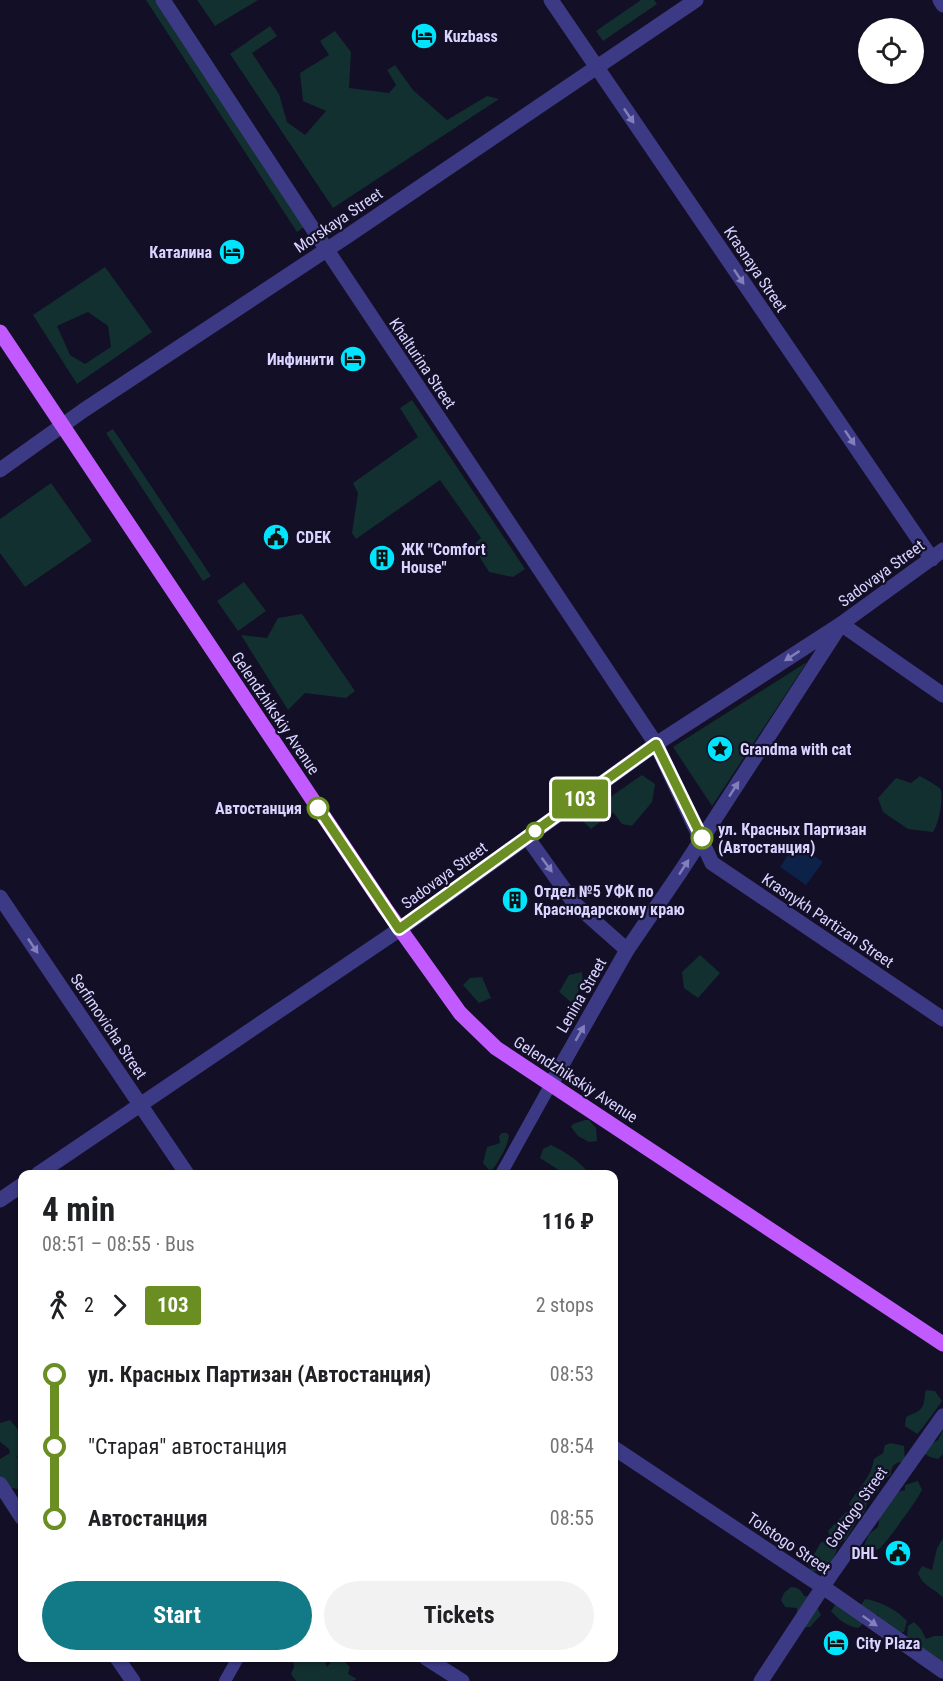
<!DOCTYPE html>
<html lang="en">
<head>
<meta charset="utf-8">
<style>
	body { margin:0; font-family:"Roboto Condensed",sans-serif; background:#f2f2f2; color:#202124; height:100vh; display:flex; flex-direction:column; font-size:22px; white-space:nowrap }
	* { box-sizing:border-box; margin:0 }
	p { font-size:20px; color:#757577 }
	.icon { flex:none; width:33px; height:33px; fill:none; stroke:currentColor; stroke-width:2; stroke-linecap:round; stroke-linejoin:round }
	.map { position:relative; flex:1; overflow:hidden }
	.panel { position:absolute; left:18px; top:1170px; width:600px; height:492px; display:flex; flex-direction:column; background:#fff; border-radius:12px; box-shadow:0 2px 4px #0004 }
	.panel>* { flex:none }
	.badge { padding:0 12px; border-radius:4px; font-size:21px; line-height:39px }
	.fabs { position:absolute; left:858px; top:18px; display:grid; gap:12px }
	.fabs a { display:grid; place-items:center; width:66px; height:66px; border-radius:50%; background:#fff; box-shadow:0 2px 4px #0004; font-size:30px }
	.map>.badge { position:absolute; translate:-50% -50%; box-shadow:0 0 0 3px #fff }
	.legs { display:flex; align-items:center; gap:9px; height:66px; padding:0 24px; font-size:20px }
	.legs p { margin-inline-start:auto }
	.overview { display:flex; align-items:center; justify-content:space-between; height:102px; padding:0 24px }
	h1 { font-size:33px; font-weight:700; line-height:45px }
	.action { display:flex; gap:12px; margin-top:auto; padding:12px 24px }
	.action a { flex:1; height:69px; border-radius:36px; background:#127987; color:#fff; font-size:24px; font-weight:700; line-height:69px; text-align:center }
	.action a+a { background:#f2f2f2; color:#202124 }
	ul { padding:0 24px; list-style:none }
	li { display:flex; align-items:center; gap:21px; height:72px; font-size:22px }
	li i { display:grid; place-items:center; width:9px; height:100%; margin:0 8px; background:currentColor }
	li i::after { content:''; width:15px; height:15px; margin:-8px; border:4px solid; border-radius:50%; background:#fff }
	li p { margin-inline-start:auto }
	li:first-child i { background:linear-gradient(#0000 50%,currentColor 0) }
	li:last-child i { background:linear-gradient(currentColor 50%,#0000 0) }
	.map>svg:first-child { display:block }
</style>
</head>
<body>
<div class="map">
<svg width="943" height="1681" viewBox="0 0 943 1681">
	<rect width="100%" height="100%" fill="#130f26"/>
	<path fill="#12302f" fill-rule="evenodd" d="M146,0H155L304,227L297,232Z
		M197,0H258L215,26Z
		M641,0H654L657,4L603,41L596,31Z
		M270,26L277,36L252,53L279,94L287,122L305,135L326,111L303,101L300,73L329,55L320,41L335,31L351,52L349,88L389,93L396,85L387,70L395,65L413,90L447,120L487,96L499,99L333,208L230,54Z
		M105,267L152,332L77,384L33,315ZM88,312L108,326L111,347L85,364L70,355L57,326Z
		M412,400L525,569L513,577L489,572L473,546L481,538L440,480L356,539L352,533L358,493L353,483L418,437L400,408Z
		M113,429L211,576L203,581L106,433Z
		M51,483L92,541L25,587L0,553V519Z
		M244,582L266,611L238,631L217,601Z
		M302,614L355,691L346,698L305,693L288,710L241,635L267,638L278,618Z
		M807,662L712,806L673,747Z
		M642,775L655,784L652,802L632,826L622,824L613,812L591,829L580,818Z
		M920,776C926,780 936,784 941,790C943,801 939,823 933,832L908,829L883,812L878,798L896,778L911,783Z
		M700,955L720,973L698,998L684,988L682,972Z
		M582,972L583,983L572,1003L559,992L569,975Z
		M482,977L491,998L479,1003L463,985L470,978Z
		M585,1120H589L596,1128L597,1141L589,1142L578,1136L571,1127L573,1124Z
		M502,1133H507L509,1136C507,1147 500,1159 493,1169L489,1170L483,1163L487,1147L500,1143L499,1136Z
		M551,1145C564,1151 578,1160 587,1171V1174H565L540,1158L543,1149Z
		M926,1390L935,1391L942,1401C938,1407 921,1431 917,1434L905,1426L906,1417C911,1414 921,1412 923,1405C925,1401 924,1395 926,1390Z
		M10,1420C20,1431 29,1443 17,1457L22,1467V1486L18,1489L0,1486V1459L10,1453L9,1449L0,1442V1423Z
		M943,1430V1454L938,1459L930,1457L923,1453L925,1447L938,1440Z
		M891,1443L904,1446L905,1461C895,1463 891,1464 891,1475L879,1483L878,1491L868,1500L864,1513L853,1511L849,1504C859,1487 871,1478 874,1459L883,1453L885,1445Z
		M918,1481L922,1490C919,1497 886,1544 879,1549C875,1551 870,1552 865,1553L863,1548L869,1534L878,1527L880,1515L893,1493L905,1490V1485Z
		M846,1512L852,1514L856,1522L846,1539L840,1543L830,1537L828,1531Z
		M943,1538V1598C935,1588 923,1587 918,1573L922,1566L932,1570L937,1548Z
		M821,1542L830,1543L837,1549C834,1561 825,1574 812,1571L808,1565Z
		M791,1587C798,1587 801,1590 804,1596L812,1597L821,1615L810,1627H801L797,1616V1608L785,1607L781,1600L784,1593Z
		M865,1599C880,1601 897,1610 907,1621L904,1632L896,1633L882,1624L878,1615L871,1618L861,1605Z
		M835,1605H842L862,1621V1625L858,1628C848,1627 838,1619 831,1611Z
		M914,1622L921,1629L926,1639L934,1636H943V1665L907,1638L908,1626Z
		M293,1658H324L327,1667L333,1659L343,1660L350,1667L348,1674L357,1679L352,1681H296L291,1674L294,1667Z"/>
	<path fill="#0c2248" d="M796,843L823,862L806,885L780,867Z"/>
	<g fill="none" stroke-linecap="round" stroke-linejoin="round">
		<path stroke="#3d3a85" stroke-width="12" d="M501,1174L551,1084
			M225,1681L238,1658"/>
		<path stroke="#3d3a85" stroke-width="15" d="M163,0L313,229L656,744L712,863L943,1019
			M551,0L932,559
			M940,0L943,5
			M0,470L84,410L346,237L696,0
			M841,624L943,695
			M527,837L574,903L627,950
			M0,897L187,1174
			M551,1084L627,950L681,871L838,629
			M38,1174L400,929L656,744L841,624L943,550
			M0,1200L22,1185
			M614,1448L823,1587L943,1671
			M0,1484L22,1518
			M117,1658L133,1681
			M426,1658L462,1681
			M761,1681L832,1573L943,1416"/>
		<path stroke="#c25bff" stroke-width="15" d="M0,332L385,908L460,1013L496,1048L943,1344"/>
	</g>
	<defs><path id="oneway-solid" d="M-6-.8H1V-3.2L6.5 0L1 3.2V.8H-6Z" transform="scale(1.5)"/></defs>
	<g fill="#837fbc">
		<use href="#oneway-solid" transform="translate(629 116) rotate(56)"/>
		<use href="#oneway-solid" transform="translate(739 277) rotate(56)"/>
		<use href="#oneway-solid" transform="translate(850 438) rotate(56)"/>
		<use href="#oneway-solid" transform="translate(792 656) rotate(147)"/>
		<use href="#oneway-solid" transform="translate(734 789) rotate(-57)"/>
		<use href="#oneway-solid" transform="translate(547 865) rotate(54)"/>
		<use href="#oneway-solid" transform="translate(684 867) rotate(-57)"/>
		<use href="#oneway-solid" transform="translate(33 946) rotate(56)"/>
		<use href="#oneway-solid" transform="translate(580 1033) rotate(-60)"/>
		<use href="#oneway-solid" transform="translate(870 1621) rotate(35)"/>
	</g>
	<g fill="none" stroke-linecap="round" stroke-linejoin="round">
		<defs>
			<path id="line-1" d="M318,808L399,929L656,744L702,838"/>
		</defs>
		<use href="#line-1" stroke="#fff" stroke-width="14"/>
		<use href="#line-1" stroke="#6b8e23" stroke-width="9"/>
	</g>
	<defs>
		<symbol id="hotel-disc" viewBox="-11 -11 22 22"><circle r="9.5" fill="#00e5ff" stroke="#130f26"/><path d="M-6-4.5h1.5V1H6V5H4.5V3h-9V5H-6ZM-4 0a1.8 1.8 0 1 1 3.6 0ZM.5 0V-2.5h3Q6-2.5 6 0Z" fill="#111"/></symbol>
		<symbol id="civic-disc" viewBox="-11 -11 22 22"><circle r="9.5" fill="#00e5ff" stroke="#130f26"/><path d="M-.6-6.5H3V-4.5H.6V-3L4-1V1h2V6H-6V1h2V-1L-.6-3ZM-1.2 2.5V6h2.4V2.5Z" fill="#111"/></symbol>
		<symbol id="building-disc" viewBox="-11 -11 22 22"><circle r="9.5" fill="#00e5ff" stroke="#130f26"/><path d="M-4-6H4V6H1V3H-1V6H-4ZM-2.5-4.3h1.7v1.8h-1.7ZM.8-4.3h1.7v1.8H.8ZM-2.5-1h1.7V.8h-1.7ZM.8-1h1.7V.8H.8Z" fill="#111"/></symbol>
		<symbol id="sight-disc" viewBox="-11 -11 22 22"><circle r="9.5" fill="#00e5ff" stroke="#130f26"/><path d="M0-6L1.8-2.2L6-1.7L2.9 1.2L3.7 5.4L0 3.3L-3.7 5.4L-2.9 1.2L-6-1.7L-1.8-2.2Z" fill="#111"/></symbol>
	</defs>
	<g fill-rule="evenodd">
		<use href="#hotel-disc" x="409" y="21" width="30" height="30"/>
		<use href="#hotel-disc" x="217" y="237" width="30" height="30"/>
		<use href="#hotel-disc" x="338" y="344" width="30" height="30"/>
		<use href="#civic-disc" x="261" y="522" width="30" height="30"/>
		<use href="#building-disc" x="367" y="543" width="30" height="30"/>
		<use href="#sight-disc" x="705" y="734" width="30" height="30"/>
		<use href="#building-disc" x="500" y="885" width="30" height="30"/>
		<use href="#civic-disc" x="883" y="1538" width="30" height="30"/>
		<use href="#hotel-disc" x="821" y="1628" width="30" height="30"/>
	</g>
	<g fill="#fff" stroke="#6b8e23" stroke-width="3">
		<circle cx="318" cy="808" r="10"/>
		<circle cx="535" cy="831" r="8"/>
		<circle cx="702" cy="838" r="10"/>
	</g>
	<g text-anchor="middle" stroke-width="4.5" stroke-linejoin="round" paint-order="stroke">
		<g font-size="16" font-weight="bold" fill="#d9d4ff" stroke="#130f26" text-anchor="start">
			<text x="444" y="42">Kuzbass</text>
			<text x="212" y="258" text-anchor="end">Каталина</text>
			<text x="334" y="365" text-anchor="end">Инфинити</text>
			<text x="296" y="543">CDEK</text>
			<text x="401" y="555">ЖК "Comfort<tspan x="401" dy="18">House"</tspan></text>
			<text x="740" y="755">Grandma with cat</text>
			<text x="534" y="897">Отдел №5 УФК по<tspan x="534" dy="18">Краснодарскому краю</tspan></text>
			<text x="878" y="1559" text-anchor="end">DHL</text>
			<text x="856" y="1649">City Plaza</text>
		</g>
		<g font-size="16" fill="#d9d4ff" stroke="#130f26">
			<text transform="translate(338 220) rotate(-34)" y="6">Morskaya Street</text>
			<text transform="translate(756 269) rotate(56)" y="6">Krasnaya Street</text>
			<text transform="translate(423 363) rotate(56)" y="6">Khalturina Street</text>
			<text transform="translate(881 573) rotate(-36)" y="6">Sadovaya Street</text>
			<text transform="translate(276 713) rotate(56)" y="6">Gelendzhikskiy Avenue</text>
			<text transform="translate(444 875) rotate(-36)" y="6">Sadovaya Street</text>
			<text transform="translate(828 920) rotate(34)" y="6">Krasnykh Partizan Street</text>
			<text transform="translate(581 995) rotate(-60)" y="6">Lenina Street</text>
			<text transform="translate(109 1026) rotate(56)" y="6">Serfimovicha Street</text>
			<text transform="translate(576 1079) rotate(33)" y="6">Gelendzhikskiy Avenue</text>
			<text transform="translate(856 1507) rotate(-55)" y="6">Gorkogo Street</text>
			<text transform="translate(789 1543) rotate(34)" y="6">Tolstogo Street</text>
		</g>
		<g font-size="16" font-weight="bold" fill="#d9d4ff" stroke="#130f26" text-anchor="end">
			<text x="302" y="814">Автостанция</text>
			<text x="718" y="835" text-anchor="start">ул. Красных Партизан<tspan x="718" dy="18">(Автостанция)</tspan></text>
		</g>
	</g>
</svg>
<div class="fabs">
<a><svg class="icon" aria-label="locate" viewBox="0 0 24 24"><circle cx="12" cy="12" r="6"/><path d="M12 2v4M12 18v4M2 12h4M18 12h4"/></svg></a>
</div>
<b class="badge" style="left:580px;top:799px;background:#6b8e23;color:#fff">103</b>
<section class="panel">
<div class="overview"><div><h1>4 min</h1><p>08:51 – 08:55 · Bus</p></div><b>116 ₽</b></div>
<div class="legs"><svg class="icon" aria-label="walk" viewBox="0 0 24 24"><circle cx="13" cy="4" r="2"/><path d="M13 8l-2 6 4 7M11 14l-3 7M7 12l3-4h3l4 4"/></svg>2<svg class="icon" aria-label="forward" viewBox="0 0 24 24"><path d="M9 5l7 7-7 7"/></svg><b class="badge" style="background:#6b8e23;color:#fff">103</b><p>2 stops</p></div>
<ul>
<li><i style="color:#6b8e23"></i><b>ул. Красных Партизан (Автостанция)</b><p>08:53</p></li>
<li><i style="color:#6b8e23"></i><span>&quot;Старая&quot; автостанция</span><p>08:54</p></li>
<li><i style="color:#6b8e23"></i><b>Автостанция</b><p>08:55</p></li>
</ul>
<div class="action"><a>Start</a><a>Tickets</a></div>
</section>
</div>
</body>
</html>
